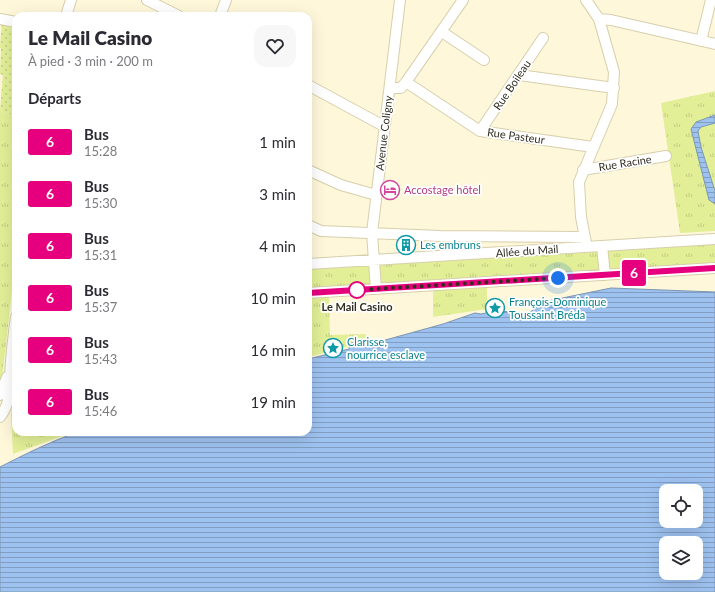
<!DOCTYPE html>
<html lang="fr">
<head>
<meta charset="utf-8">
<style>
	body { margin:0; font-family:Lato,sans-serif; background:#f7f7f7; color:#2b2b33; height:100vh; display:flex; flex-direction:column; font-size:15px; white-space:nowrap }
	* { box-sizing:border-box; margin:0 }
	p { font-size:13px; color:#7c7c81 }
	.icon { flex:none; width:22px; height:22px; fill:none; stroke:currentColor; stroke-width:2; stroke-linecap:round; stroke-linejoin:round }
	.map { position:relative; flex:1; overflow:hidden }
	.details { position:absolute; left:12px; top:12px; width:300px; height:424px; display:flex; flex-direction:column; background:#fff; border-radius:12px; box-shadow:0 4px 16px #0002 }
	.details>* { flex:none }
	.badge { padding:0 8px; border-radius:3px; font-size:14px; line-height:26px }
	.controls { position:absolute; left:659px; top:484px; display:grid; gap:8px }
	.controls a { display:grid; place-items:center; width:44px; height:44px; border-radius:8px; background:#fff; box-shadow:0 4px 16px #0002; font-size:20px }
	.you { position:absolute; width:20px; height:20px; margin:-10px; border:3px solid #fff; border-radius:50%; background:#1a73e8; box-shadow:0 0 0 6px #1a73e833 }
	.map>.badge { position:absolute; translate:-50% -50%; box-shadow:0 0 0 2px #fff }
	h2 { padding:0 16px; font-size:15px; line-height:36px }
	.round { display:grid; place-items:center; flex:none; width:42px; height:42px; border-radius:12px; background:#f7f7f7 }
	.headline { display:flex; align-items:center; justify-content:space-between; height:68px; padding:0 16px }
	h1 { font-size:19px; font-weight:800; line-height:30px }
	ul { padding:0; list-style:none }
	li { display:flex; align-items:center; gap:12px; height:52px; padding:0 16px }
	li div { flex:1 }
	li b { display:block; font-size:15px }
	li em { font-style:normal }
	li .badge { min-width:44px; font-weight:700; text-align:center }
	.map>svg:first-child { display:block }
</style>
</head>
<body>
<div class="map">
<svg width="715" height="592" viewBox="0 0 715 592">
	<defs>
		<pattern id="grass-tufts" width="24" height="20" patternUnits="userSpaceOnUse"><rect width="24" height="20" fill="#e2ef97"/><path d="M3 7l-1-3M5 7V3M7 7l1-3M15 17l-1-3M17 17v-4M19 17l1-3" fill="none" stroke="#c2cd82"/></pattern>
		<pattern id="garden-dots" width="8" height="8" patternUnits="userSpaceOnUse"><rect width="8" height="8" fill="#e2ef97"/><path d="M2 2h.1M6 6h.1" fill="none" stroke="#c2cd82" stroke-width="1.8" stroke-linecap="round"/></pattern>
		<pattern id="water-rules" width="6" height="5" patternUnits="userSpaceOnUse"><rect width="6" height="5" fill="#9ec2f0"/><path d="M0 2.5h6" fill="none" stroke="#819ec2"/></pattern>
	</defs>
	<rect width="100%" height="100%" fill="#fef7da"/>
	<path fill="url(#grass-tufts)" d="M715,91V231L680,233L661,103Z
		M0,111L16,116V275L12,291L2,378L0,381Z
		M715,241V266L610,272L609,269L608,251L610,248Z
		M598,249L600,273L381,287L379,263Z
		M369,263L370,287L308,291V267Z
		M487,282V309L433,317V285Z
		M329,295L330,335L365,334L372,341L359,344L358,342L353,341L348,344L347,347L308,357V296Z
		M16,360V432H73L13,454L11,415Z"/>
	<path fill="url(#garden-dots)" d="M2,20L16,24V116L0,111L3,75L0,74L1,49L0,48Z"/>
	<path fill="url(#water-rules)" stroke="#7d96b2" fill-rule="evenodd" d="M715,115V123L701,127L698,131L701,147L715,191V204L709,200L708,196L691,129L696,122Z
		M611,288L715,292V592H0V467C25,454 50,442 77,432H308V359L349,349L350,344L353,342L357,343L360,347L443,324L475,313L481,314L496,311L529,313L543,302ZM666,491H696V521H666ZM666,543H696V573H666Z"/>
	<g fill="none" stroke-linecap="round" stroke-linejoin="round">
		<defs>
			<path id="minor" d="M147,0L179,16
				M586,0L599,19L614,72L612,104L579,182L581,217L586,243
				M66,16L71,0
				M220,16L226,0
				M0,19L16,22
				M599,19L611,20L715,44
				M442,32L484,60
				M701,41L711,0
				M519,75L614,88
				M406,82L480,131L593,147
				M308,85L380,124L385,125
				M390,88H401L406,82L463,0
				M480,131L543,38
				M308,170L341,185L376,195
				M583,170L666,156
				M308,225L321,231L440,236L584,237
				M602,246L605,275
				M308,264L715,239
				M376,289L372,233L400,0
				M308,293L715,268
				M0,395L7,377
				M0,417C13,401 9,380 11,362C12,347 14,332 16,317"/>
		</defs>
		<use href="#minor" stroke="#d7cfac" stroke-width="12"/>
		<use href="#minor" stroke="#fff" stroke-width="10"/>
	</g>
	<g fill="none" stroke-linecap="round" stroke-linejoin="round">
		<defs>
			<path id="line" d="M308,293L715,268"/>
		</defs>
		<use href="#line" stroke="#fff" stroke-width="9"/>
		<use href="#line" stroke="#e6007e" stroke-width="6"/>
		<path stroke="#312e20" stroke-width="4" stroke-dasharray="0 7.2" d="M357,290L558,278"/>
	</g>
	<defs>
		<symbol id="hotel-ring" viewBox="-11 -11 22 22"><circle r="9.5" fill="#fff" stroke="#d1479c" stroke-width="1.5"/><path d="M-6-4.5h1.5V1H6V5H4.5V3h-9V5H-6ZM-4 0a1.8 1.8 0 1 1 3.6 0ZM.5 0V-2.5h3Q6-2.5 6 0Z" fill="#d1479c"/></symbol>
		<symbol id="building-ring" viewBox="-11 -11 22 22"><circle r="9.5" fill="#fff" stroke="#0f9aa8" stroke-width="1.5"/><path d="M-4-6H4V6H1V3H-1V6H-4ZM-2.5-4.3h1.7v1.8h-1.7ZM.8-4.3h1.7v1.8H.8ZM-2.5-1h1.7V.8h-1.7ZM.8-1h1.7V.8H.8Z" fill="#0f9aa8"/></symbol>
		<symbol id="sight-ring" viewBox="-11 -11 22 22"><circle r="9.5" fill="#fff" stroke="#0f9aa8" stroke-width="1.5"/><path d="M0-6L1.8-2.2L6-1.7L2.9 1.2L3.7 5.4L0 3.3L-3.7 5.4L-2.9 1.2L-6-1.7L-1.8-2.2Z" fill="#0f9aa8"/></symbol>
	</defs>
	<g fill-rule="evenodd">
		<use href="#hotel-ring" x="379" y="179" width="22" height="22"/>
		<use href="#building-ring" x="395" y="234" width="22" height="22"/>
		<use href="#sight-ring" x="484" y="297" width="22" height="22"/>
		<use href="#sight-ring" x="322" y="337" width="22" height="22"/>
	</g>
	<circle fill="#fff" stroke="#e6007e" stroke-width="2" cx="357" cy="290" r="8"/>
	<g text-anchor="middle" stroke-width="3.5" stroke-linejoin="round" paint-order="stroke">
		<g font-size="11" fill="#312e20" stroke="#fff">
			<text transform="translate(512 85) rotate(-56)" y="4">Rue Boileau</text>
			<text transform="translate(384 133) rotate(-83)" y="4">Avenue Coligny</text>
			<text transform="translate(516 136) rotate(8)" y="4">Rue Pasteur</text>
			<text transform="translate(625 163) rotate(-9)" y="4">Rue Racine</text>
			<text transform="translate(527 251) rotate(-4)" y="4">Allée du Mail</text>
		</g>
		<g font-size="11" fill="#b23c85" stroke="#fff" text-anchor="start">
			<text x="404" y="194">Accostage hôtel</text>
		</g>
		<g font-size="11" fill="#0d838f" stroke="#fff" text-anchor="start">
			<text x="420" y="249">Les embruns</text>
			<text x="509" y="306">François-Dominique<tspan x="509" dy="13">Toussaint Bréda</tspan></text>
			<text x="347" y="346">Clarisse,<tspan x="347" dy="13">nourrice esclave</tspan></text>
		</g>
		<g font-size="11" font-weight="bold" fill="#312e20" stroke="#fff">
			<text x="357" y="311">Le Mail Casino</text>
		</g>
	</g>
</svg>
<div class="controls">
<a><svg class="icon" aria-label="locate" viewBox="0 0 24 24"><circle cx="12" cy="12" r="6"/><path d="M12 2v4M12 18v4M2 12h4M18 12h4"/></svg></a>
<a><svg class="icon" aria-label="layers" viewBox="0 0 24 24"><path d="M12 4l9 5-9 5-9-5zM3 14l9 5 9-5"/></svg></a>
</div>
<div class="you" style="left:558px;top:278px"></div>
<b class="badge" style="left:634px;top:273px;background:#e6007e;color:#fff">6</b>
<section class="details">
<div class="headline"><div><h1>Le Mail Casino</h1><p>À pied · 3 min · 200 m</p></div><a class="round"><svg class="icon" aria-label="heart" viewBox="0 0 24 24"><path d="M12 20l-8-8c-3-5 5-10 8-4 3-6 11-1 8 4z"/></svg></a></div>
<h2>Départs</h2>
<ul>
<li><span class="badge" style="background:#e6007e;color:#fff">6</span><div><b>Bus</b><p>15:28</p></div><em>1 min</em></li>
<li><span class="badge" style="background:#e6007e;color:#fff">6</span><div><b>Bus</b><p>15:30</p></div><em>3 min</em></li>
<li><span class="badge" style="background:#e6007e;color:#fff">6</span><div><b>Bus</b><p>15:31</p></div><em>4 min</em></li>
<li><span class="badge" style="background:#e6007e;color:#fff">6</span><div><b>Bus</b><p>15:37</p></div><em>10 min</em></li>
<li><span class="badge" style="background:#e6007e;color:#fff">6</span><div><b>Bus</b><p>15:43</p></div><em>16 min</em></li>
<li><span class="badge" style="background:#e6007e;color:#fff">6</span><div><b>Bus</b><p>15:46</p></div><em>19 min</em></li>
</ul>
</section>
</div>
</body>
</html>
